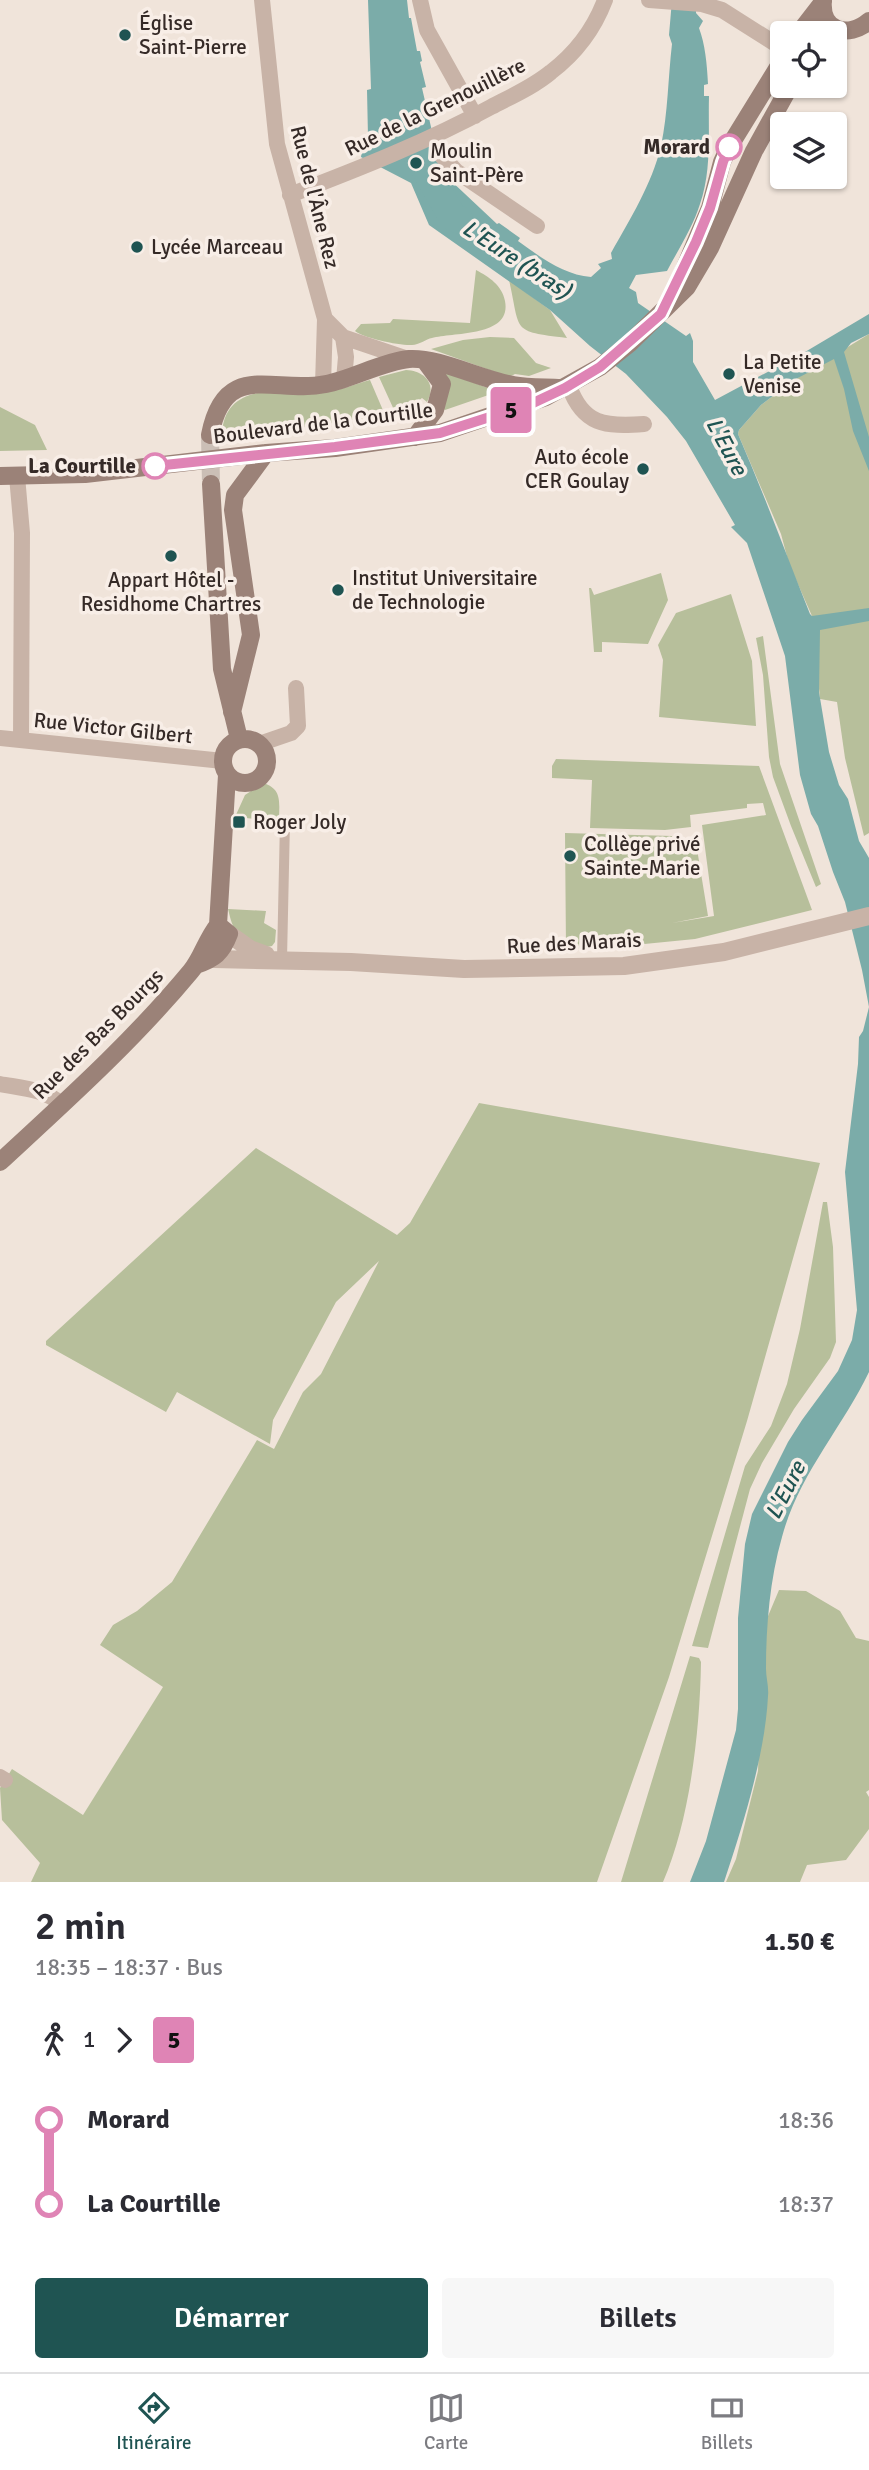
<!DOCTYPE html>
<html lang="fr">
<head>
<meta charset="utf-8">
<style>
	body { margin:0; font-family:Signika,sans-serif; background:#f7f7f7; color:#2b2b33; height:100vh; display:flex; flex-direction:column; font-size:26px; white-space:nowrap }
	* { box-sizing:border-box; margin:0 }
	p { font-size:23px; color:#7c7c81 }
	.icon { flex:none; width:38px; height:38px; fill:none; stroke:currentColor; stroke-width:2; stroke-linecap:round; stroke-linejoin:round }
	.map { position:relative; height:1882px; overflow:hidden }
	.drawer { display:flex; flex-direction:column; background:#fff; flex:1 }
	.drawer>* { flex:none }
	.badge { padding:0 14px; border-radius:5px; font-size:24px; line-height:46px }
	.tools { position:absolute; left:770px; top:21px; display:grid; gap:14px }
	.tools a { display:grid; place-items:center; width:77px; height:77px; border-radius:7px; background:#fff; box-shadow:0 2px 5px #0004; font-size:35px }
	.map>.badge { position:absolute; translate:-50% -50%; box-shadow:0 0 0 4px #fff }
	.legs { display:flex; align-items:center; gap:10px; height:77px; padding:0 35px; font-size:23px }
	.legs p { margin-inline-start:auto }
	.summary { display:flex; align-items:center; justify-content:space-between; height:119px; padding:0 35px }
	h1 { font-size:38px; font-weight:600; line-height:52px }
	.cta { display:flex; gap:14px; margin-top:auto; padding:14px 35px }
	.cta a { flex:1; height:80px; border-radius:7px; background:#1f5452; color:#fff; font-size:28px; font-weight:600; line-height:80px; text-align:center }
	.cta a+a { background:#f7f7f7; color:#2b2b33 }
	ul { padding:0 35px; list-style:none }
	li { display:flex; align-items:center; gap:24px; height:84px; font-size:26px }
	li i { display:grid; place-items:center; width:10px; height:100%; margin:0 9px; background:currentColor }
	li i::after { content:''; width:18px; height:18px; margin:-9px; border:5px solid; border-radius:50%; background:#fff }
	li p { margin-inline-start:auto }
	li:first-child i { background:linear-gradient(#0000 50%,currentColor 0) }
	li:last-child i { background:linear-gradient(currentColor 50%,#0000 0) }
	.tab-bar { display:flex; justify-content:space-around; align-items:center; height:98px; border-top:2px solid #e1e1e2; background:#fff; font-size:19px; color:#7c7c81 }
	.tab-bar a { display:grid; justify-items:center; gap:4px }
	.tab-bar .current { color:#1f5452 }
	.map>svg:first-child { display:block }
</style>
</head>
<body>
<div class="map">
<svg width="869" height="1882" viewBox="0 0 869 1882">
	<rect width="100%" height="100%" fill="#f0e4da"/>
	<path fill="#b7bf9b" d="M476,270C489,277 502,285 505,301C512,337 454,332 432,338C426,339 419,345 412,345C401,346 363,338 355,331L361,324L390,323L393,319L470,323Z
		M509,280L550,310L567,338C510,331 521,332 509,280Z
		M869,334V833L864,836L845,758L837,702L820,699L812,616L789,564L781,534L738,434L739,430L761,405L794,380Z
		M490,337L514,338L536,363L551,368L529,376L515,374L509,377L431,349L463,340Z
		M438,369L485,387L503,390L445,410L441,407Z
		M406,370C425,371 437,384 427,402L422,398L409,408L395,412L379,377Z
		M370,380L385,415L287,430L222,435C224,376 293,394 333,390C345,389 358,383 370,380Z
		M0,407L35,425L47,450L0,451Z
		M661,573L668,600L648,644L602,642V652H594L589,588H591L594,595Z
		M731,594L752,661L756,726L659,717L663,660L658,645L676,613Z
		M763,636L780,764L821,884L816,887L791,826L773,777L769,757L763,675L756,638Z
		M556,759L759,766L812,910L695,939L614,947L566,949L565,833L672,836L673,847L660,849L661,854L697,849L708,916L672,923L714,916L702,825L766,815L763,803L747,804V808L690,815L691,827L665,830L590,828L592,780L552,778V766Z
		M263,783C283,789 279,803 279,821L235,817L245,795Z
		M228,909L266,911L264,923L276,930L275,942L272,946C261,949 243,939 236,931C231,924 230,916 228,909Z
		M479,1103L820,1163L747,1421L669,1677L597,1882H31L40,1863L2,1820L0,1788L12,1769L83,1815L163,1687L100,1645L113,1625L137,1611L172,1582L257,1440L274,1449L303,1392L321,1374L379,1261L336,1302L273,1420L270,1444L177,1392L166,1412L46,1345V1341L256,1148L397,1235L410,1223Z
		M823,1202H827L833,1247L836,1342L830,1358L794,1409L762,1463L750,1489L708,1648L692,1646L745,1466L771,1426L787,1384L800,1329Z
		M779,1590L806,1591L840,1611L856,1638L869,1641V1790L866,1792L869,1797V1829L846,1860L807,1865L800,1882H726L736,1859L758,1771L763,1628Z
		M690,1656L699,1658L701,1662C700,1730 690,1820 663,1882H621Z"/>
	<path fill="#7baca9" d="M368,0H407L409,18H411L417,51H420L422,61L420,62L426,87L422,88L440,166L448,178L497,224L499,223L520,238L518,241C540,257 564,275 591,277L601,268L598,264L612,259L611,253C630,219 652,184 661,146C668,113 668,78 672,44L669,35L672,0H696V13L703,21L699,28C705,44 707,63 708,84L704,85V96H709C708,131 712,170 700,204C693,227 678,250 667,271L636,275L629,288L636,292L638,303L686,336L690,333L693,341V362L715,400L805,352L869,314V334L851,343L844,352L869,437V471L853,431L844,389L834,359L794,380L761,405L739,430L738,434C764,494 786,554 810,614L812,616L869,608V621L820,630L819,692L829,752L839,785L848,799L859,841L869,858V1372C842,1428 798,1476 782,1537C770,1578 766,1626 766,1669C766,1678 769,1687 768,1696C765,1755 743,1825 724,1882H690L706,1841L736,1730L738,1709V1618L745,1544L752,1514L788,1442L802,1420L838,1371L852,1340L857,1310L845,1172L858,1064L859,1037L863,1031L869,1007L862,970L845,902L833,872L818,826L811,814L800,775L785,656L747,543L731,527L735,525L686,441L667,417L626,374L590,346L550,310L429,225L411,183L361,157L364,137H368L367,90L371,89Z"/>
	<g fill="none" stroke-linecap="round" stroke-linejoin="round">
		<path stroke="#7baca9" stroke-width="28" d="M408,139L452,216L459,220"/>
		<path stroke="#cbbfb6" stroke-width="18" stroke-dasharray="18 9" stroke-linecap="butt" d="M210,435L211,484"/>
		<path stroke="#c8b3a7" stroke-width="10" d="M282,959L285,821"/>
		<path stroke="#c8b3a7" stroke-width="16" d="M262,0L277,144L325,319L323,385
			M420,0L427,30L475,116
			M649,0L702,4L722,10L782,48
			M435,135L440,154L456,171L537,226
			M290,195C358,169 427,142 491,107C512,96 533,87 551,72C576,53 594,29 605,0
			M325,319L343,337L408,359
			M343,337L346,357L344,380
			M569,386C583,425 605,427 644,424
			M17,476L22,533L21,740
			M0,738L223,761
			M259,744L291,733L298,726L296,688
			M0,1084C21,1088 46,1089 62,1105
			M0,1777L5,1780"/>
		<path stroke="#c8b3a7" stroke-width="18" d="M229,934L250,949L266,955
			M214,959L351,962L464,969L624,966L724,952L869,916"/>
		<path stroke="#9b8278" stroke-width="18" d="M823,0C820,31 848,39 869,21
			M799,33L823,2
			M678,284L710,208L722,162L729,147L782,61
			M210,435C225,358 275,395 326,384C351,379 385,361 409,359C439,357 482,380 513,385C529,388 545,387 561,388
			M415,437L435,410L442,384L425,361
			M0,476L85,474L266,453L335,448L440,433L546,397L600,367L629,344L687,287L710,248L754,151L790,86
			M211,484L222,669L239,739
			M232,712L251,635L233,510L235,495L266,453
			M223 761a22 22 0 1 1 44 0a22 22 0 1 1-44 0Z
			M218,925L227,775
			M196,965C214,959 222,953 229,934L218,925
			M0,1162C66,1101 133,1041 191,971C202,958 206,940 218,925"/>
	</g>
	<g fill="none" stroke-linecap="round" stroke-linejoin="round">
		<defs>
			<path id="line-1" d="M155,466L335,447L440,433L533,403L565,388L600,367L661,314L696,242L710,208L723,162L729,147"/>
		</defs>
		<use href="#line-1" stroke="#fff" stroke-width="16"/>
		<use href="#line-1" stroke="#df84b5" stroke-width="10"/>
	</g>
	<g fill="#1f5452" stroke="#f8eee7" stroke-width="2.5">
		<circle cx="125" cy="35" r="7"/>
		<circle cx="416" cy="163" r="7"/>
		<circle cx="137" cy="247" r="7"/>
		<circle cx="729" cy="374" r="7"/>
		<circle cx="643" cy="469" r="7"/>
		<circle cx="171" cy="556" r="7"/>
		<circle cx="338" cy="590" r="7"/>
		<rect x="232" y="815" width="14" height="14" rx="3.5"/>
		<circle cx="570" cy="856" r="7"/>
	</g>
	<g fill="#fff" stroke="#df84b5" stroke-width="3.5">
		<circle cx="729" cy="147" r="12"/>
		<circle cx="155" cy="466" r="12"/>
	</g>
	<g text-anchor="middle" stroke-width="7" stroke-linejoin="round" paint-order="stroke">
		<g font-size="21" fill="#352a27" stroke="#f8eee7" text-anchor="start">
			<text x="139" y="30">Église<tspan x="139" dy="24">Saint-Pierre</tspan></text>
			<text x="430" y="158">Moulin<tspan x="430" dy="24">Saint-Père</tspan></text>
			<text x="151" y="254">Lycée Marceau</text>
			<text x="743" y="369">La Petite<tspan x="743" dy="24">Venise</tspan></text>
			<text x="629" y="464" text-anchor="end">Auto école<tspan x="629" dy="24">CER Goulay</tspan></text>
			<text x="352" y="585">Institut Universitaire<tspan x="352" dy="24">de Technologie</tspan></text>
			<text x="171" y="587" text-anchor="middle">Appart Hôtel -<tspan x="171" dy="24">Residhome Chartres</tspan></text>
			<text x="253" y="829">Roger Joly</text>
			<text x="584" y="851">Collège privé<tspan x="584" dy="24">Sainte-Marie</tspan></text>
		</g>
		<g font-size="21" fill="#352a27" stroke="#f8eee7">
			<text transform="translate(435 107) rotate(-26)" y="7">Rue de la Grenouillère</text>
			<text transform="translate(315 197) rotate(76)" y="7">Rue de l'Âne Rez</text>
			<text transform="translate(323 423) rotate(-7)" y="7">Boulevard de la Courtille</text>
			<text transform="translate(113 728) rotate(6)" y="7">Rue Victor Gilbert</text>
			<text transform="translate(574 943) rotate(-3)" y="7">Rue des Marais</text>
			<text transform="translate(98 1034) rotate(-45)" y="7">Rue des Bas Bourgs</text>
		</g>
		<g font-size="21" font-weight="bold" fill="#352a27" stroke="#f8eee7" text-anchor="end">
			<text x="710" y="154">Morard</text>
			<text x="136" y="473">La Courtille</text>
		</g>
		<g font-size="23" font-style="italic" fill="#1f5452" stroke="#f8eee7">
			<text transform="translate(517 259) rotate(33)" y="8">L'Eure (bras)</text>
			<text transform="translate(727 446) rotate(62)" y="8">L'Eure</text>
			<text transform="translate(785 1490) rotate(-63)" y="8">L'Eure</text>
		</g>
	</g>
</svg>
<div class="tools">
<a><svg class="icon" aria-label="locate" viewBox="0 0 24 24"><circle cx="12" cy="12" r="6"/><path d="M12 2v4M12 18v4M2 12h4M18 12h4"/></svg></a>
<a><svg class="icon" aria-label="layers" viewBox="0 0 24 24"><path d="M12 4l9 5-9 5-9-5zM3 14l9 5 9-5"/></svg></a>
</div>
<b class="badge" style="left:511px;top:410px;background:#df84b5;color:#111">5</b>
</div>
<section class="drawer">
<div class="summary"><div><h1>2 min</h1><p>18:35 – 18:37 · Bus</p></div><b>1.50 €</b></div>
<div class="legs"><svg class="icon" aria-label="walk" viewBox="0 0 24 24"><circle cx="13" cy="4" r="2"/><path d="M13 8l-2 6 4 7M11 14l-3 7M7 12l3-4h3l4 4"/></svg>1<svg class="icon" aria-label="forward" viewBox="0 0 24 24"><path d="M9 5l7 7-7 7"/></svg><b class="badge" style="background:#df84b5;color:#111">5</b></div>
<ul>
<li><i style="color:#df84b5"></i><b>Morard</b><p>18:36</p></li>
<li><i style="color:#df84b5"></i><b>La Courtille</b><p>18:37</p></li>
</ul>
<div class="cta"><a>Démarrer</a><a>Billets</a></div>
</section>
<nav class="tab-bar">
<a class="current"><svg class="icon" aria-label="directions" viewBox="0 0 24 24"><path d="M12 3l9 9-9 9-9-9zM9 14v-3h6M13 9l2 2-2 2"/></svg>Itinéraire</a>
<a><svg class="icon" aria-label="map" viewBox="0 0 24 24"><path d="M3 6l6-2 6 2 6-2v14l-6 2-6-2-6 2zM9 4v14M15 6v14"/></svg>Carte</a>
<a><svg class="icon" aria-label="tickets" viewBox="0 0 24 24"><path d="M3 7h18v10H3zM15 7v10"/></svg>Billets</a>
</nav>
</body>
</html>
